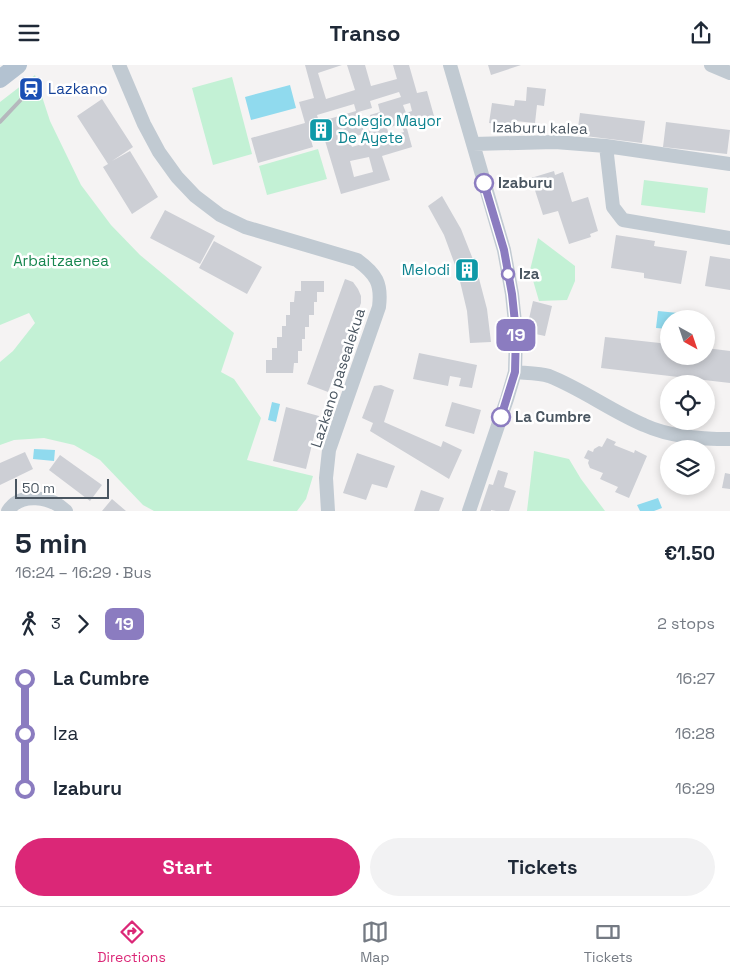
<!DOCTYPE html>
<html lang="en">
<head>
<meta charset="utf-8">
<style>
	body { margin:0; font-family:"Space Grotesk",sans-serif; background:#f2f2f3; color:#1f2937; height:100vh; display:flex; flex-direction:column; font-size:19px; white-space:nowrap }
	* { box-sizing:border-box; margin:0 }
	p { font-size:16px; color:#747a83 }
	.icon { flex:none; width:28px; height:28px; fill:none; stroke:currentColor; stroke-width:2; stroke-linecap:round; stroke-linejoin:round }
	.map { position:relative; height:446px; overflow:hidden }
	.drawer { display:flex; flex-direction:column; background:#fff; flex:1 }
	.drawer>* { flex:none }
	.badge { padding:0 10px; border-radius:8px; font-size:18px; line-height:32px }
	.needle { width:32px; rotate:140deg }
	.fabs { position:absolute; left:660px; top:245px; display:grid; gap:10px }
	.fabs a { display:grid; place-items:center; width:55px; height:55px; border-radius:50%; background:#fff; box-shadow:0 2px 8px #0003; font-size:25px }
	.scale { position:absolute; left:15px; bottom:12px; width:94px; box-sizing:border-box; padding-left:5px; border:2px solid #4a5661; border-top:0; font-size:14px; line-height:18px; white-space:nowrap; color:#4a5661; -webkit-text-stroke:4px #fff; paint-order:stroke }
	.map>.badge { position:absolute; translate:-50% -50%; box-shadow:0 0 0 2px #fff }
	.legs { display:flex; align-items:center; gap:8px; height:55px; padding:0 15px; font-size:16px }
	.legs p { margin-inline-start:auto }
	.head { display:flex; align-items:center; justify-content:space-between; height:85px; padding:0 15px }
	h1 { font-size:28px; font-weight:600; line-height:38px }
	.primary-button { display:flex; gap:10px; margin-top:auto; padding:10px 15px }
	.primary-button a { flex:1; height:58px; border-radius:30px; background:#db2777; color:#fff; font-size:20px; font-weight:600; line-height:58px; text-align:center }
	.primary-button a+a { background:#f2f2f3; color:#1f2937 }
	ul { padding:0 15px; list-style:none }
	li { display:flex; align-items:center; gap:18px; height:55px; font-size:19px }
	li i { display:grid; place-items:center; width:8px; height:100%; margin:0 6px; background:currentColor }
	li i::after { content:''; width:12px; height:12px; margin:-6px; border:4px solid; border-radius:50%; background:#fff }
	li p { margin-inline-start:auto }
	li:first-child i { background:linear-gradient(#0000 50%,currentColor 0) }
	li:last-child i { background:linear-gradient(currentColor 50%,#0000 0) }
	header { display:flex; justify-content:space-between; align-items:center; height:65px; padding:0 15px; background:#fff; font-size:22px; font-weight:600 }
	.dock { display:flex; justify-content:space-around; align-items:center; height:70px; border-top:1px solid #e0e1e3; background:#fff; font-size:14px; color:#747a83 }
	.dock a { display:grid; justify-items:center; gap:2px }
	.dock .current { color:#db2777 }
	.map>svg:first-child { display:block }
</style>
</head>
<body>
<header><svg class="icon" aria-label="menu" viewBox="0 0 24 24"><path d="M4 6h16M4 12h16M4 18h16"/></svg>Transo<svg class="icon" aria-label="share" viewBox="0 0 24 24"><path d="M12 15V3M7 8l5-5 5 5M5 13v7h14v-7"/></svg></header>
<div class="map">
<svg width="730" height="446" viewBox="0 0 730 446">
	<rect width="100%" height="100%" fill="#f5f3f3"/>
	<path fill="#c3f1d5" d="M35,10L50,56L81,120L111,160L140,190L234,268L221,307L234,314L261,353L247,395L313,411L306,434L297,446H154L143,440L100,395L74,380L44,373L14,375L0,380V297L13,286L35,258L29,248L0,260V37Z
		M232,12L252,89L213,100L192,23Z
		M318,84L327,114L267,130L259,101Z
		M644,115L708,123L705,148L641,140Z
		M538,173L575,201V216L567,235L539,236L530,205Z
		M534,386L569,394L581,414L605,446H527Z"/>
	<path fill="#90daee" d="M290,20L296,43L251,55L245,32Z
		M658,246L688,249V254H669V264L656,263Z
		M272,337L280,339L276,357L268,355Z
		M34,384L55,385L54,396L33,394Z
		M658,433L662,443L654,446H640L637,440Z"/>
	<path fill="#cdcfd5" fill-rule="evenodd" d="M305,0H342L318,8L326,34L355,25L347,0H365L371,21L397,14L393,0H409L417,28L427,26L434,51L406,60L412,82L382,91L390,115L341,129L323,69L310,72L313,82L258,98L251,73L305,58L299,37L314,33ZM399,27L401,32L378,39L380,47L370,50L374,64L364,67L358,47L372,43L370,36ZM410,38L412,46L406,48L403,40ZM354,39L356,46L319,57L317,50ZM401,59L404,67L389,71L387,63ZM363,69L365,78L352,82L349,73ZM369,92L373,107L354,112L350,96Z
		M488,0H521L491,10Z
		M527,22L546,24L544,41L537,40L535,58L515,56L514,61L489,58L492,38L514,41L515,35L526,36Z
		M102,34L133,82L112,96L130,86L158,132L132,149L103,102L108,99L77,51Z
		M580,48L645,56L642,78L577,70Z
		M666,57L730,65L727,89L663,82Z
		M554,106L555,110L563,107L572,137L588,132L598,166L590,169L591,172L569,179L558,146L543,150L531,113Z
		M442,131L461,164L476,202L487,244L491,277L470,278L467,246L458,208L444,170L428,141Z
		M165,145L215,171L200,199L150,173Z
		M616,170L655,176L654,181L687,186L681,219L644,213V208L611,203Z
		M214,176L262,202L247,229L199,203Z
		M710,191L730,194V225L705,221Z
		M345,214L353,217L358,224L361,231V238L328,327L307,319Z
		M301,216H324V227H317V237H314V250H309V262H305V274H302V286H298V298H294L293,308H266V295H272V283H277V272H282V261H286V250H290V237H294L295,226H301Z
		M533,236L552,241L545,271L526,267Z
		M605,272L669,279V291H706V283L730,286V318L601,303Z
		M419,288L477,300L472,323L459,321L461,313L450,311L448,321L413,314Z
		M381,320L394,325L384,357L441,382L443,376L462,385L449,414L370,366L373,358L362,353L374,321Z
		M452,337L481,345L474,369L445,361Z
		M286,342L319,351L306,404L273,396Z
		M607,373L616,377L614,380L634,388L635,385L647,391L629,433L615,427L618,422L600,414L603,408L590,403L588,398L589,395L584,393L588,385L593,387L594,384L599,381L602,382Z
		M25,387L33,404L0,420V398Z
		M357,388L395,401L387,423L372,419L366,435L343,428Z
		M60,390L102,420L90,436L49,405Z
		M498,405L508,408L504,422L516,426L509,446H496L491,445V446H480L489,419L493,420Z
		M725,408L730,409V424L722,423Z
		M421,425L444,433L439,446H414Z
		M112,434L126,446H102Z"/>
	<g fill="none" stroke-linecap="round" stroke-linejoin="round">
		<path stroke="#c1cad2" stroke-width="14" d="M119,0L144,59L159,87L177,112L195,131L220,150L245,162L357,195C376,209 382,218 379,242L329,385L326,413L328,446
			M450,0L504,185L512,229L516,267L515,307L507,334L469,446
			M711,0L730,8
			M473,79L555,77L606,81L730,99
			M606,81L613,142L623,155L730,173
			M515,307C525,308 540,308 549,311C582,324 611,346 644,360C670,372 701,374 730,374
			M8,446C21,426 51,432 66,446"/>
		<path stroke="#b3c2d1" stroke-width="18" d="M0,14L18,0"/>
		<path stroke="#b5b8bd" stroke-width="4" d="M0,57L31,24"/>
	</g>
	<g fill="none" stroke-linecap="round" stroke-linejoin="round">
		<defs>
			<path id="line-1" d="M484,118L504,185L512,229L516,267L515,307L501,352"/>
		</defs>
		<use href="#line-1" stroke="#fff" stroke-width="11"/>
		<use href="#line-1" stroke="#8b7cc0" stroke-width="8"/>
	</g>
	<defs>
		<symbol id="station-square" viewBox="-11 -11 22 22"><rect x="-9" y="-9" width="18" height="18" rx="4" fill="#1a4fb4" stroke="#fff"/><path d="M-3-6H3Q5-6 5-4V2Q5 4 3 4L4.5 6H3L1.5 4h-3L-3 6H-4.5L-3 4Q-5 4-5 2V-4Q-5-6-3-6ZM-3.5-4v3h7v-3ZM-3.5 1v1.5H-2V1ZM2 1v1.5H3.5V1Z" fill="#fff"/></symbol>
		<symbol id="building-square" viewBox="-11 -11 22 22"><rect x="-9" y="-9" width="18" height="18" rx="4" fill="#0f9aa8" stroke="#fff"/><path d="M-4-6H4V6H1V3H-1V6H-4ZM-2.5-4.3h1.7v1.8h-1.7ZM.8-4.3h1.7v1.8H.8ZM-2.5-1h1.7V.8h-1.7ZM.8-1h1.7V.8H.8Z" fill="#fff"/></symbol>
	</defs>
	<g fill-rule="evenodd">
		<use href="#station-square" x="17" y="10" width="28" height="28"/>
		<use href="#building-square" x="307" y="51" width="28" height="28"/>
		<use href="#building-square" x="453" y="191" width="28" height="28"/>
	</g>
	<g fill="#fff" stroke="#8b7cc0" stroke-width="2.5">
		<circle cx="484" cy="118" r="9"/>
		<circle cx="508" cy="209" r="6"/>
		<circle cx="501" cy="352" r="9"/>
	</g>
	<g text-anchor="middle" stroke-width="5" stroke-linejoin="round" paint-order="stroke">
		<g font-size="15" fill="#164399" stroke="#fff" text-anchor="start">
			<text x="48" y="29">Lazkano</text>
		</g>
		<g font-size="15" fill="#0d838f" stroke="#fff" text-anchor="start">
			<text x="338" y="61">Colegio Mayor<tspan x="338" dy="17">De Ayete</tspan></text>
			<text x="450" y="210" text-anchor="end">Melodi</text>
		</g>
		<g font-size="15" fill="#4a5661" stroke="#fff">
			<text transform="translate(540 63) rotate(1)" y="5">Izaburu kalea</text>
			<text transform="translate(338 313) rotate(-72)" y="5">Lazkano pasealekua</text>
		</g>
		<g font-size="15" font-weight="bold" fill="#4a5661" stroke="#fff" text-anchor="start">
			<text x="498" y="123">Izaburu</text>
			<text x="519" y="214">Iza</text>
			<text x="515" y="357">La Cumbre</text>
		</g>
		<g font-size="15" fill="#17864f" stroke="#fff">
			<text x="61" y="201">Arbaitzaenea</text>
		</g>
	</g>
</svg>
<div class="fabs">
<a><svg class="needle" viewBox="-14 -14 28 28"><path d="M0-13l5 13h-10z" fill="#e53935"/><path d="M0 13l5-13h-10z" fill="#747a83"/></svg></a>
<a><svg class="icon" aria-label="locate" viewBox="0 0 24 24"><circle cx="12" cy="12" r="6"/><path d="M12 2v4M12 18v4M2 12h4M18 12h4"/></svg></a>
<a><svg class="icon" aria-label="layers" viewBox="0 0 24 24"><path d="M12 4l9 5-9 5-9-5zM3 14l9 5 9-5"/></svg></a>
</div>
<div class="scale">50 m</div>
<b class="badge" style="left:516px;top:270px;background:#8b7cc0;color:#fff">19</b>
</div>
<section class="drawer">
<div class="head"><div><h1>5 min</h1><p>16:24 – 16:29 · Bus</p></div><b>€1.50</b></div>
<div class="legs"><svg class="icon" aria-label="walk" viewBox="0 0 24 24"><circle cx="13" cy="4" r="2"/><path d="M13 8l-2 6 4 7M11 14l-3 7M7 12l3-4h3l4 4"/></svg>3<svg class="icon" aria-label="forward" viewBox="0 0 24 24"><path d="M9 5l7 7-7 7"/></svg><b class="badge" style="background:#8b7cc0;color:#fff">19</b><p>2 stops</p></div>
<ul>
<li><i style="color:#8b7cc0"></i><b>La Cumbre</b><p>16:27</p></li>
<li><i style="color:#8b7cc0"></i><span>Iza</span><p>16:28</p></li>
<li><i style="color:#8b7cc0"></i><b>Izaburu</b><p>16:29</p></li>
</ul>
<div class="primary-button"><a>Start</a><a>Tickets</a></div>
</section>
<nav class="dock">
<a class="current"><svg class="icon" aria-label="directions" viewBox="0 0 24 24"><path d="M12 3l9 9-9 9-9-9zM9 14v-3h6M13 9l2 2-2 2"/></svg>Directions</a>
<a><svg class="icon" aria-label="map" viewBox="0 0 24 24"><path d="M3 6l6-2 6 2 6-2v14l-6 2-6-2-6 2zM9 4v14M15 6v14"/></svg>Map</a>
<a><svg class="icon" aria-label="tickets" viewBox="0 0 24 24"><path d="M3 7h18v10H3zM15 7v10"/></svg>Tickets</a>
</nav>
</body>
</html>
